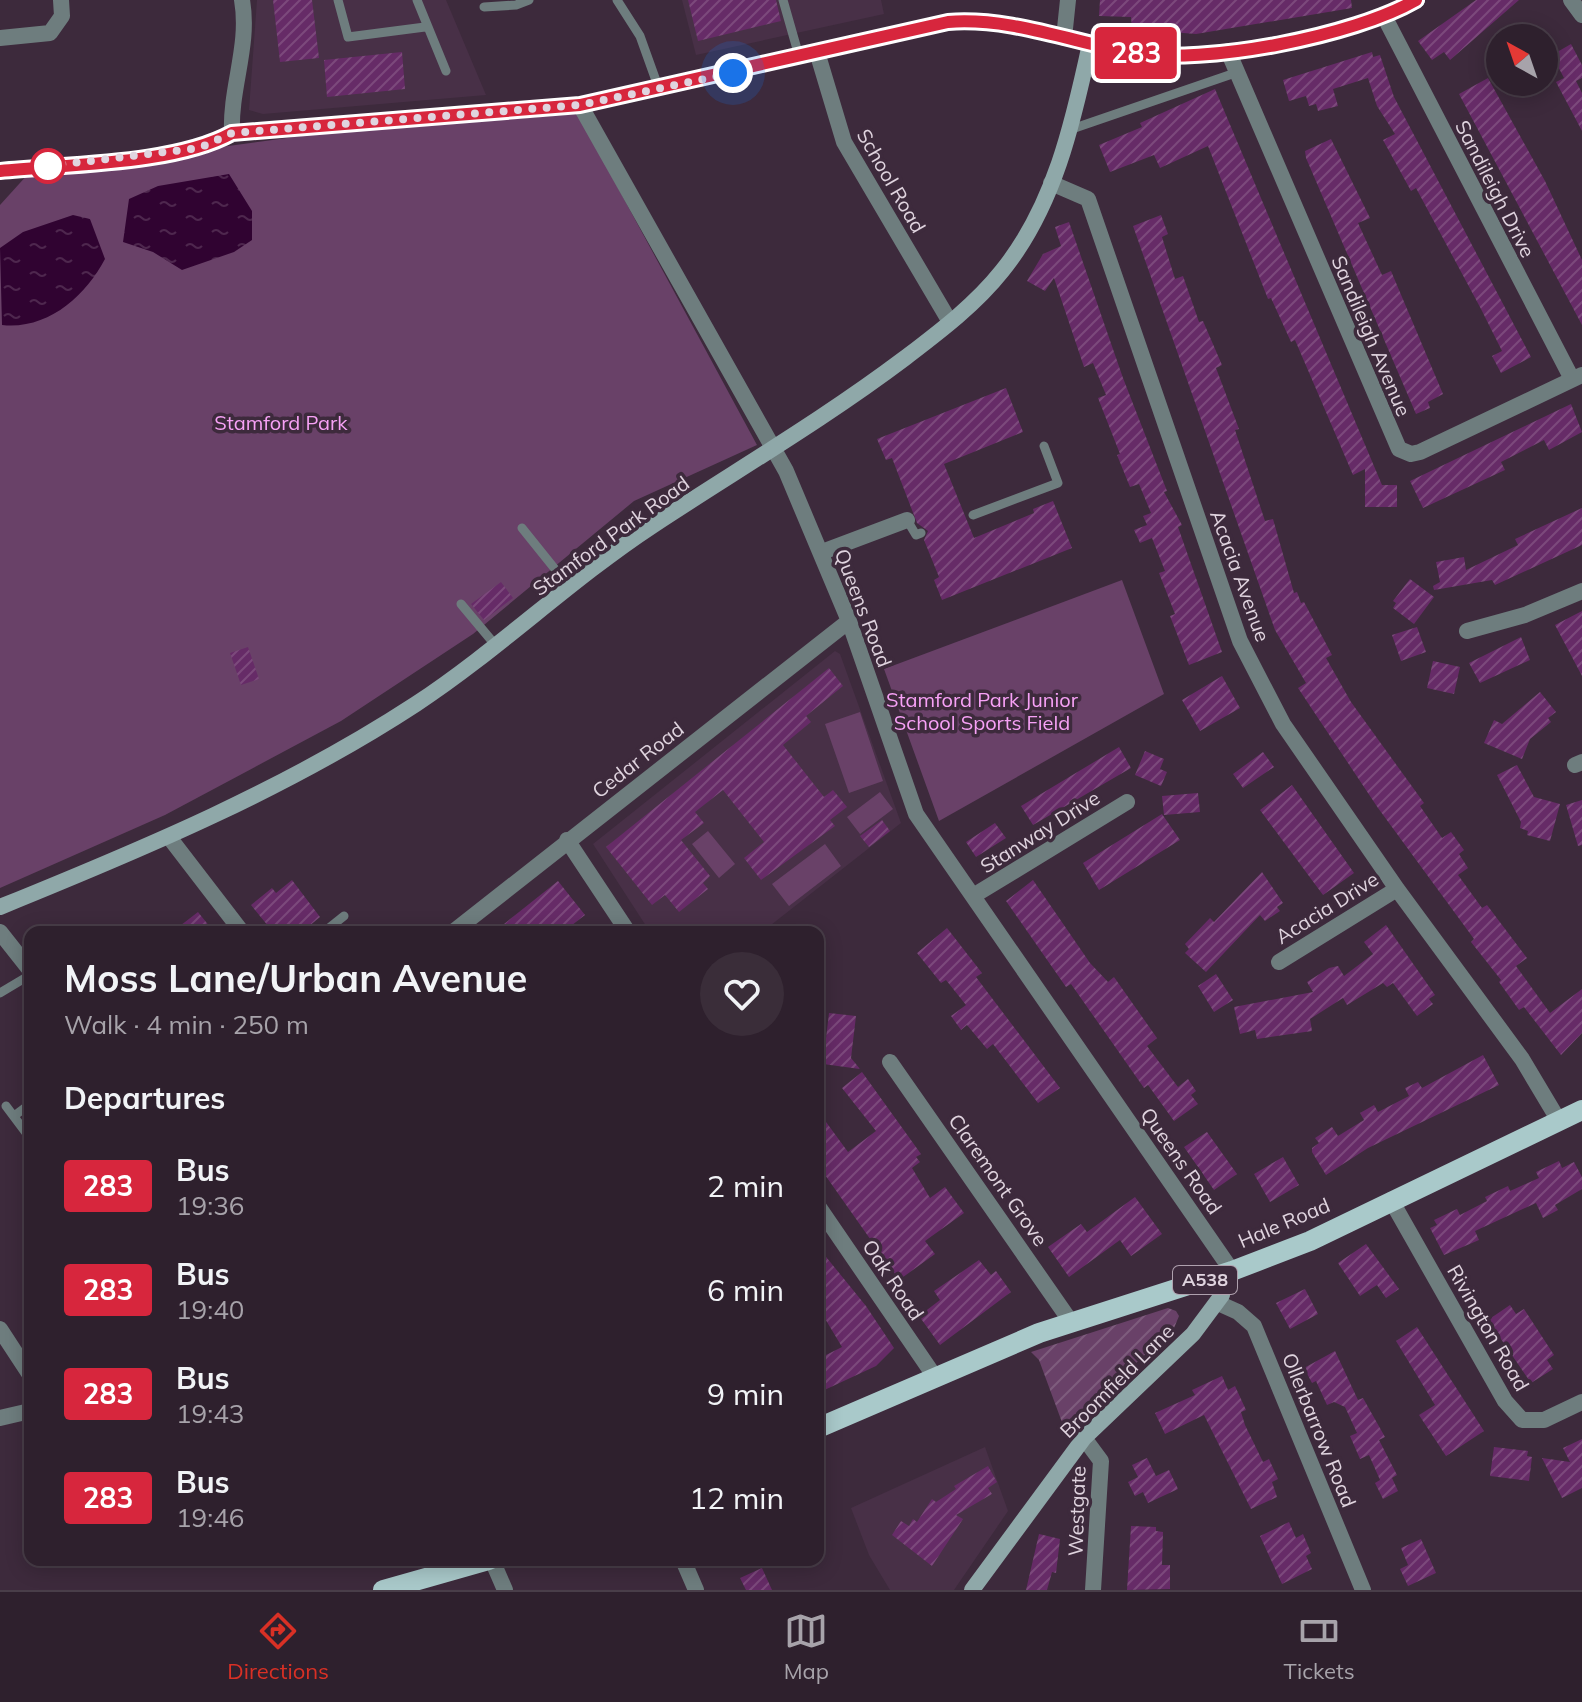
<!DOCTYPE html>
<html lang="en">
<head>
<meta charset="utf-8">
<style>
	body { margin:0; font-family:Mulish,sans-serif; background:#3a2d39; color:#f1f3f6; height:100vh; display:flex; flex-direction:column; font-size:30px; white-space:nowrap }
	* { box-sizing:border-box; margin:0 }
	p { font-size:26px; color:#a7a3aa }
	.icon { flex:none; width:44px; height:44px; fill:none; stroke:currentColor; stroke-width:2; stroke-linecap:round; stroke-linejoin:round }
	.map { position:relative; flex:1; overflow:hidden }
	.panel { position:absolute; left:24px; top:926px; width:800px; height:640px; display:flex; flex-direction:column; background:#2e202d; border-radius:16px; box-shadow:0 4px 20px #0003,0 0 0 2px #493e49 }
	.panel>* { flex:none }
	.badge { padding:0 16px; border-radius:6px; font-size:28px; line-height:52px }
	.needle { width:52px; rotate:320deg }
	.tools { position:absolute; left:1486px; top:24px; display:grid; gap:16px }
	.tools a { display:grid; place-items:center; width:72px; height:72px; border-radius:50%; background:#2e202d; box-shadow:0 4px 20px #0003,0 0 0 2px #493e49; font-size:40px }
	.you { position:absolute; width:40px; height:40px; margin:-20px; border:6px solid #fff; border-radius:50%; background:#1a73e8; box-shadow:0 0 0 12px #1a73e833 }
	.map>.badge { position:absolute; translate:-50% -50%; box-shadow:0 0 0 4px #fff }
	h2 { padding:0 40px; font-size:30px; line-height:72px }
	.round { display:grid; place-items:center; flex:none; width:84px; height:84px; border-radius:42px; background:#3a2d39 }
	.summary { display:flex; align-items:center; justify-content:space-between; height:136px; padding:0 40px }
	h1 { font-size:38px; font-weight:700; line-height:60px }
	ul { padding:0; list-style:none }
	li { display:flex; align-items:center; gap:24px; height:104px; padding:0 40px }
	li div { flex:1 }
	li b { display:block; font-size:30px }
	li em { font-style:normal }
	li .badge { min-width:88px; font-weight:700; text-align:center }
	.dock { display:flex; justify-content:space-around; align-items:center; height:112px; border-top:2px solid #493e49; background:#2e202d; font-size:22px; color:#a7a3aa }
	.dock a { display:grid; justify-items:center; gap:4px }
	.dock .current { color:#d93025 }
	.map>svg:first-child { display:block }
</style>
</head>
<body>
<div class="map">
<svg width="1582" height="1590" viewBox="0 0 1582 1590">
	<defs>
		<pattern id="garden-furrows" width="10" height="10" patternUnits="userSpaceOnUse" patternTransform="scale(2)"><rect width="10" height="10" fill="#694168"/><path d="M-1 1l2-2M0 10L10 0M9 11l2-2" fill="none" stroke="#7e5c7d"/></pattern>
		<pattern id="water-ripples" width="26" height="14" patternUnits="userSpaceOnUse" patternTransform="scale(2)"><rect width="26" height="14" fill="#300331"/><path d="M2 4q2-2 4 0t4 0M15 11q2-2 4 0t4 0" fill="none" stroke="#4e274e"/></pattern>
		<pattern id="building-hatch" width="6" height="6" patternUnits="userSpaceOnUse" patternTransform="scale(2)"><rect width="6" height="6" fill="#662b67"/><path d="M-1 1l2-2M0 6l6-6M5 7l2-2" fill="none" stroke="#7c497c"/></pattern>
	</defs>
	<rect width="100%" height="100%" fill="#3d2a3c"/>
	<path fill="#483047" d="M257,0H446L486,95L263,114L249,110Z
		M682,0H881L884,14L696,55Z
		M835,651L840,654L901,823L762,932H650L593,844Z
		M985,1447L1008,1511L954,1590H890L869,1555L851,1508Z"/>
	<path fill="#694168" d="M578,114L757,445L634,501L473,634L341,721L165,815L0,888V205L29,173L309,135Z
		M1122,580L1164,694L939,821L884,669Z
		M860,712L883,781L849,793L825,724Z
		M880,792L893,809L860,834L847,817Z
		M708,831L735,864L719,878L692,844Z
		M825,844L841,866L789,906L772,884Z"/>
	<path fill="url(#garden-furrows)" d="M1168,1308L1176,1311L1179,1316L1174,1328L1099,1397L1062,1436L1063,1425L1039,1360L1031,1352Z"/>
	<path fill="url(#water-ripples)" d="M229,174L252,211V240L234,252L182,270L153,252L123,242L129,199L158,186Z
		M73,215L90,219L105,259C85,297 47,330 2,325L0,248L23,232Z"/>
	<path fill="url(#building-hatch)" d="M273,0H312L319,58L280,62Z
		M688,0H776L781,21L698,41Z
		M1100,0H1351L1352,8L1196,34L1132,29L1131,17L1099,16Z
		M1476,0H1519L1450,60L1444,52L1432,60L1418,41Z
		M1571,44L1582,65V78L1576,81L1582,93V131L1556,82L1564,78L1552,55Z
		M402,52L405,89L327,97L324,60Z
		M1372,52L1373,57L1380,55L1394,97L1531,357L1501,373L1492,356L1502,351L1481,309L1416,188L1411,191L1383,140L1395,134L1377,106L1368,78L1333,89L1338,106L1318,111L1316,104L1309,106L1306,96L1289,101L1283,80Z
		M1488,78L1545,181L1582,260V325L1459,94Z
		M1215,89L1382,485H1397V507H1365V469L1353,475L1295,340L1291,342L1271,298L1268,299L1208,146L1160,168L1154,155L1110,172L1099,145L1142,127L1140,123Z
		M1331,139L1370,218L1358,223L1382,275L1391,271L1443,394L1428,402L1430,408L1416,414L1306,158L1305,151Z
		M1161,215L1168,234L1162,237L1175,279L1183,276L1199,322L1203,321L1222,365L1216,368L1239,429L1235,430L1265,521L1273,519L1294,593L1297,592L1301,603L1304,602L1332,655L1326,658L1351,702L1424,803L1420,806L1442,838L1451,832L1464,850L1459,854L1468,868L1458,875L1482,908L1487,905L1527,958L1516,966L1550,1013L1582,989V1033L1561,1055L1524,1007L1519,1010L1499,982L1501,980L1471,942L1474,939L1378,808L1298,688L1306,683L1275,630L1133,226Z
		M1069,222L1123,378L1167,491L1164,492L1182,525L1178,527L1222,652L1189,665L1170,616L1175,614L1159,573L1165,571L1152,538L1140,543L1134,530L1147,525L1143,516L1151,513L1139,484L1130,487L1117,455L1120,454L1098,398L1106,395L1093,363L1084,367L1054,278L1045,291L1027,281L1043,254L1061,246L1055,227Z
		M1006,388L1023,432L944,464L974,538L1034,513L1033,509L1053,501L1072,548L942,600L934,580L939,577L924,540L928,531L917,523L892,458L886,460L877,439Z
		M1571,404L1582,432L1549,450L1544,440L1501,462L1505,470L1423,508L1410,481Z
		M1582,508V545L1495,585L1492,580L1434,590L1433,586L1440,582L1436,562L1464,557L1466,570L1518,545L1515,539Z
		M1410,579L1434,597L1414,624L1393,608L1396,603L1393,601Z
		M501,582L513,598L484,620L471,604Z
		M1582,611V676L1555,625Z
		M1417,627L1426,652L1401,661L1392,635Z
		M1521,637L1530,660L1480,683L1469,663Z
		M248,647L259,679L241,685L230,653Z
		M1433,661L1460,667L1454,694L1427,688Z
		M829,668L843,686L806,716L811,722L783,745L824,797L833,790L847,807L830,820L835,826L761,880L744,858L764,842L723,790L695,812L704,823L681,840L710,876L703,883L708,889L679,912L665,895L652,905L606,847Z
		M1222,676L1240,708L1200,731L1182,700Z
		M1540,692L1556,712L1548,718L1551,722L1530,739L1522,759L1484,743L1494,720L1502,724Z
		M1119,747L1131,768L1033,825L1021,806Z
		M1145,751L1164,759L1160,769L1167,772L1161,786L1135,775Z
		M1263,752L1274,767L1243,788L1233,774Z
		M1517,765L1534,797L1560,804L1550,841L1527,835L1528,831L1520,828L1521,822L1497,775Z
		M1292,785L1354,873L1323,895L1260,810Z
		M1198,793L1200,812L1164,815L1162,796Z
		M1582,800V845L1578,846L1566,805Z
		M1162,814L1180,840L1099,890L1083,863Z
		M882,820L890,831L869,847L860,836Z
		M995,823L1006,838L976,857L966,842Z
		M1262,872L1283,903L1277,907L1280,911L1265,921L1260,915L1206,972L1185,953L1189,949L1185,944L1210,918L1214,922Z
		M292,880L320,917L302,932H273L251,905L272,888L276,893Z
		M1033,880L1090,963L1108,982L1114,977L1157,1038L1147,1046L1178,1087L1188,1079L1196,1091L1191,1095L1198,1104L1174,1121L1148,1085L1144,1088L1071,984L1066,987L1006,901Z
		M558,881L585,915L563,932H494Z
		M198,912L214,932H172Z
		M1386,925L1435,995L1429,999L1433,1004L1417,1016L1393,983L1387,987L1383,983L1347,1005L1343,998L1310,1019L1312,1031L1257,1039L1255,1030L1240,1034L1234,1007L1313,992L1307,982L1329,968L1338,966L1344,976L1373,954L1364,942Z
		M947,928L982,973L976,977L1060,1088L1038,1103L993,1044L987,1049L967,1025L961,1030L951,1016L966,1005L946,980L941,983L917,953Z
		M1216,974L1233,1000L1214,1012L1198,986Z
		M829,1013L856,1016L851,1058L860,1069L823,1064Z
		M1483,1055L1499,1085L1368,1148L1326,1175L1312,1152V1148L1319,1143L1315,1138L1332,1127L1338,1136L1364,1120L1360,1113L1374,1105L1378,1112L1409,1096L1405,1088L1418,1082L1422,1088Z
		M862,1072L921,1154L916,1157L920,1162L912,1168L930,1198L945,1187L964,1213L925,1241L935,1254L899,1280L818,1165V1111L848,1152L876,1131L842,1088Z
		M1207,1132L1237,1174L1214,1190L1184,1147Z
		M1283,1157L1299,1185L1270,1202L1254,1174Z
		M1559,1161L1562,1168L1574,1162L1582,1177V1189L1555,1205L1558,1210L1543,1218L1536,1203L1475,1231L1479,1240L1444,1255L1430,1228L1437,1225L1434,1220L1457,1209L1460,1215L1487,1201L1485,1197L1508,1186L1510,1191L1539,1178L1536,1172Z
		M1135,1197L1162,1234L1131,1256L1120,1240L1069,1277L1048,1247L1081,1224L1087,1232Z
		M1366,1244L1399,1289L1386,1298L1377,1285L1360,1296L1338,1263Z
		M818,1247L866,1306L894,1348L876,1366L818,1393V1359L842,1347L818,1307Z
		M979,1260L991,1275L996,1271L1011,1292L940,1345L919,1316L940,1300L934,1291Z
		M1305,1289L1318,1314L1290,1329L1276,1303Z
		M1510,1305L1516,1314L1524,1309L1554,1355L1547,1360L1553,1369L1531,1383L1488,1320Z
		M1417,1327L1484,1431L1446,1456L1419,1415L1435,1405L1396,1341Z
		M1335,1351L1358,1400L1363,1398L1385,1437L1379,1440L1397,1475L1392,1478L1398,1491L1383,1499L1375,1483L1380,1480L1369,1455L1360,1459L1350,1436L1357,1433L1345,1407L1334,1402L1327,1405L1316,1381L1312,1383L1304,1368Z
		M1222,1376L1228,1390L1235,1386L1246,1410L1241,1412L1245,1425L1263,1462L1269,1459L1278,1479L1272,1482L1277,1497L1251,1509L1204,1415L1165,1434L1155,1413L1195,1395L1192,1390Z
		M1582,1439V1488L1562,1498L1542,1458L1570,1462L1563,1448Z
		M1494,1447L1528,1451L1527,1456L1532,1457L1529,1481L1490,1476Z
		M1147,1458L1156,1476L1169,1470L1178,1489L1148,1503L1143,1492L1135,1496L1128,1482L1138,1477L1132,1465Z
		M988,1466L997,1482L988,1488L992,1494L956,1515L963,1519L932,1566L892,1535L901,1521L909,1526L913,1519L917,1522L932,1499L936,1502L956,1489L954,1486Z
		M1289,1522L1296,1538L1303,1534L1311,1553L1306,1556L1312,1569L1282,1584L1260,1536Z
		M1131,1526L1156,1527V1531L1163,1532L1162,1565H1170V1589L1127,1590Z
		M1039,1534L1060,1539L1056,1573L1052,1572L1047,1590H1026Z
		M1421,1539L1436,1573L1408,1586L1400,1569L1408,1565L1401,1548Z
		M762,1568L772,1590H746L740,1578Z"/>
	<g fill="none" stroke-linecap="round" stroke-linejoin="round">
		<path stroke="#6e7d7e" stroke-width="9" d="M338,0L348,37L425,27
			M417,0L446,71
			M617,0L640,36L659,89
			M783,0L799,56
			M484,7L516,5L529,0
			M1069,130L1238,72
			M973,515L1058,483L1044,446
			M907,520L916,535L921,533
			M522,528L571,589
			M461,604L497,647
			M324,932L344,916
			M0,993L30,975
			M6,1106L27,1134
			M14,1116L30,1104"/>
		<path stroke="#6e7d7e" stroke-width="16" d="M1571,0L1582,15
			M1384,16L1572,379
			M0,38L50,33L62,16L61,0
			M1064,38L1068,0
			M1228,51L1399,449L1411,454L1420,452L1582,375
			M817,52L844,142L950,322
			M580,105L786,471L849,621L916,814L1232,1271
			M232,133C230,87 250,46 242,0
			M1051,183L1088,199L1240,641L1283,724L1397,889L1522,1059L1559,1121
			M822,552L907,520
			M1467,631L1525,615L1582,591
			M1575,765L1582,762
			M169,837L242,932
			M567,840L628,932
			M973,896L1127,802
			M0,932L30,970
			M453,932L849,621
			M1279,962L1397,889
			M890,1062L1071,1322
			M1391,1200L1505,1401L1522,1420H1544L1582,1402
			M818,1206L935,1377
			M1218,1303L1238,1312L1254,1326L1363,1590
			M0,1329L30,1375
			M0,1418L30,1411
			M1084,1438L1101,1461L1093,1590
			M492,1560L505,1590
			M683,1560L696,1590"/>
		<path stroke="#8fa8a9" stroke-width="16" d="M0,171C67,164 175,165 232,133L580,105L948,22C1010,17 1072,42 1133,52C1205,65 1353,36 1417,0
			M0,907C143,849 286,789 416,704C498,650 570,580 652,526C737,470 824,419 905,358C939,332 975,305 1002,271C1054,207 1073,123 1090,44
			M972,1590L1084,1438L1193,1334L1222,1295L1218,1276"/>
		<path stroke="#a9c9ca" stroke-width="20" d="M818,1428L1039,1333L1232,1271L1310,1241L1582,1110
			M383,1590L489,1560"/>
	</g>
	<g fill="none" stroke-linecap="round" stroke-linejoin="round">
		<defs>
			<path id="line" d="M0,171C67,164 174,165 232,133L580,105L948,22C1010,17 1072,42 1133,53C1205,65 1354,36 1416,0"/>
		</defs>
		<use href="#line" stroke="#fff" stroke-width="18"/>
		<use href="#line" stroke="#d7263d" stroke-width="12"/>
		<path stroke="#e0d4df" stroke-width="8" stroke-dasharray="0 14.4" d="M48,166L199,148L232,133L580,105L733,73"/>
	</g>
	<circle fill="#fff" stroke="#d7263d" stroke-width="4" cx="48" cy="166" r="16"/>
	<g text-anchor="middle" stroke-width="7" stroke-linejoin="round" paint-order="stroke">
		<rect fill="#3d2a3c" stroke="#afa1ae" stroke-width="2" x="1173" y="1266" width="64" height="28" rx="6"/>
		<g font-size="18" font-weight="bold" fill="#e0d4df">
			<text x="1205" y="1286">A538</text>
		</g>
		<g font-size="20" fill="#e0d4df" stroke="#3d2a3c">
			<text transform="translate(891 181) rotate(60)" y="7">School Road</text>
			<text transform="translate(1495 189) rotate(63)" y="7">Sandileigh Drive</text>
			<text transform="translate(1371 336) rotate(67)" y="7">Sandileigh Avenue</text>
			<text transform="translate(611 536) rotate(-36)" y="7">Stamford Park Road</text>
			<text transform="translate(1240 576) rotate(70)" y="7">Acacia Avenue</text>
			<text transform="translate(863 608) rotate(69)" y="7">Queens Road</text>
			<text transform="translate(638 760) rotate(-38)" y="7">Cedar Road</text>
			<text transform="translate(1040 832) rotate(-32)" y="7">Stanway Drive</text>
			<text transform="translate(1327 908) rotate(-32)" y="7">Acacia Drive</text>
			<text transform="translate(1181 1161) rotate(55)" y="7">Queens Road</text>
			<text transform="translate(998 1180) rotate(55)" y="7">Claremont Grove</text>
			<text transform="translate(1284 1223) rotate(-23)" y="7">Hale Road</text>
			<text transform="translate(893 1280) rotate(56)" y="7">Oak Road</text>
			<text transform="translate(1488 1328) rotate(60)" y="7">Rivington Road</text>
			<text transform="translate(1117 1381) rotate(-45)" y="7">Broomfield Lane</text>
			<text transform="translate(1319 1430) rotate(68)" y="7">Ollerbarrow Road</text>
			<text transform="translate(1077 1511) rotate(-88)" y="7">Westgate</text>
		</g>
		<g font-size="20" fill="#f7a1f6" stroke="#3d2a3c">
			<text x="281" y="430">Stamford Park</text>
			<text x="982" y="707">Stamford Park Junior<tspan x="982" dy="23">School Sports Field</tspan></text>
		</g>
	</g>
</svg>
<div class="tools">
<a><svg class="needle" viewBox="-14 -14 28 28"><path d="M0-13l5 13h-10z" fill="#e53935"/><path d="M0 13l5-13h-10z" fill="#a7a3aa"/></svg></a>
</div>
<div class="you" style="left:733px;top:73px"></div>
<b class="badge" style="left:1136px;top:53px;background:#d7263d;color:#fff">283</b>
<section class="panel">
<div class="summary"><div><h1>Moss Lane/Urban Avenue</h1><p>Walk · 4 min · 250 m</p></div><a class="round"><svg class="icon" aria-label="heart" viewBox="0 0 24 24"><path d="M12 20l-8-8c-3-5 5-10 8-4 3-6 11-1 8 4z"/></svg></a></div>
<h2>Departures</h2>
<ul>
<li><span class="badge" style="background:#d7263d;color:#fff">283</span><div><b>Bus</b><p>19:36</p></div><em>2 min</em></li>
<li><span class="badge" style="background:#d7263d;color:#fff">283</span><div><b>Bus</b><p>19:40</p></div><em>6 min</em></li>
<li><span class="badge" style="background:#d7263d;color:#fff">283</span><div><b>Bus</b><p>19:43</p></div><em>9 min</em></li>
<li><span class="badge" style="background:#d7263d;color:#fff">283</span><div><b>Bus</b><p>19:46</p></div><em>12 min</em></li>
</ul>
</section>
</div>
<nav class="dock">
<a class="current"><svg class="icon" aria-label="directions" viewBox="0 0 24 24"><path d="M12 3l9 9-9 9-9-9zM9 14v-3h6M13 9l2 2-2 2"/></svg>Directions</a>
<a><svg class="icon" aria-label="map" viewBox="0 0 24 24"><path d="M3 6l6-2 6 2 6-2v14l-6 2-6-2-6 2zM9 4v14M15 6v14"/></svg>Map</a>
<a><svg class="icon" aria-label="tickets" viewBox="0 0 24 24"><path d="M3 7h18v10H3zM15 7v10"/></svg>Tickets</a>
</nav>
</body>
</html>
